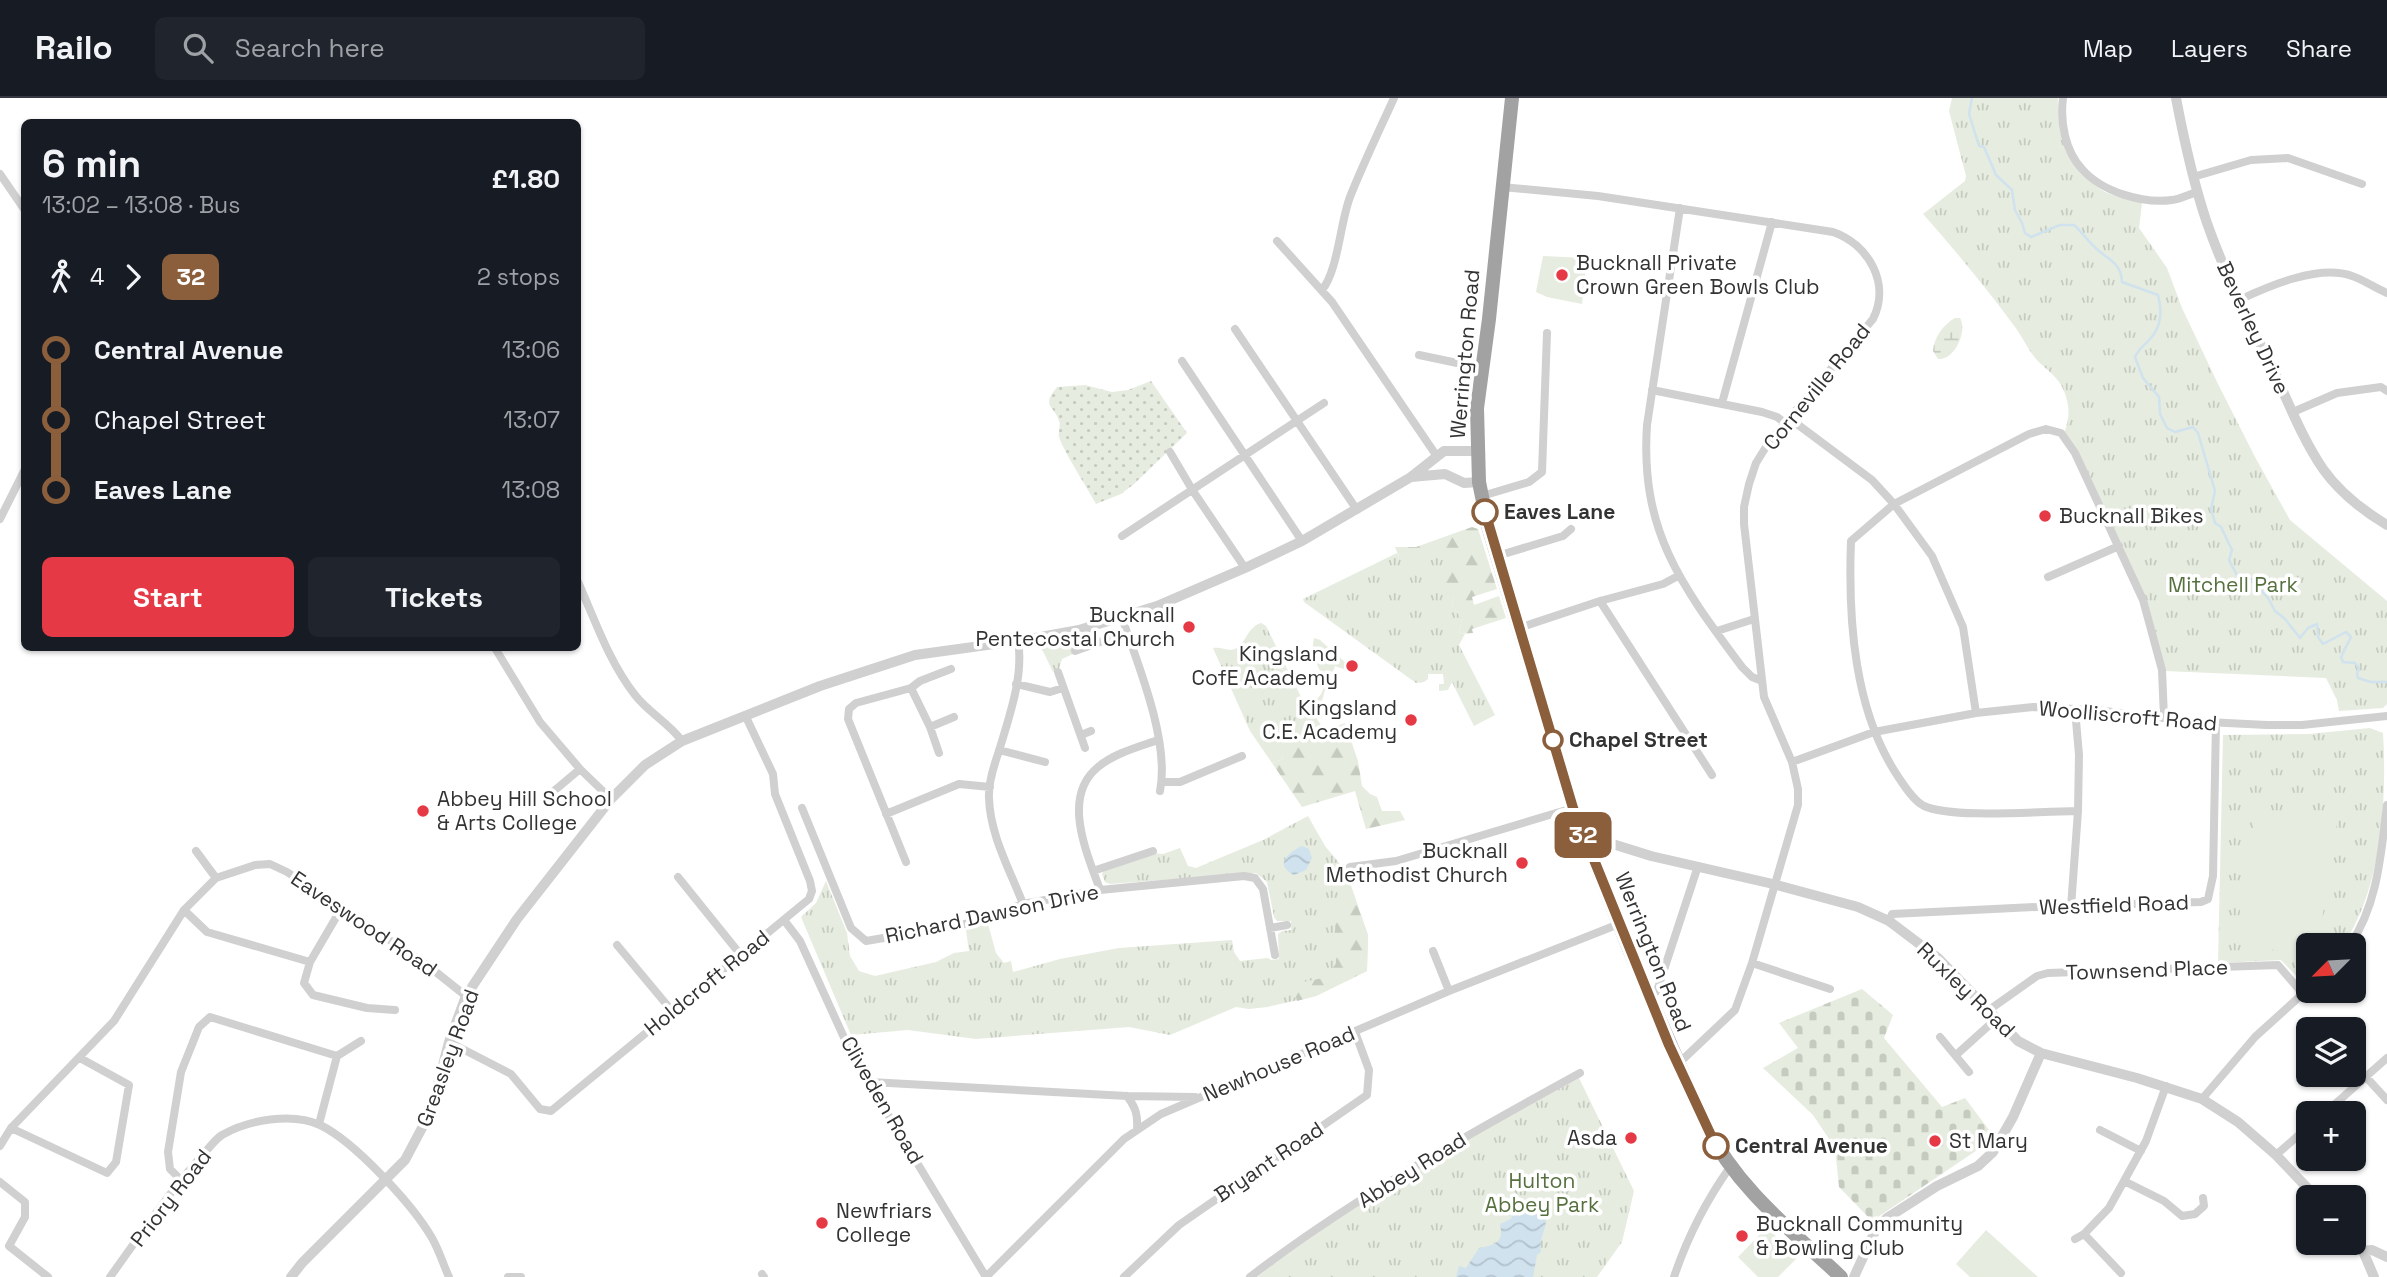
<!DOCTYPE html>
<html lang="en">
<head>
<meta charset="utf-8">
<style>
	body { margin:0; font-family:"Space Grotesk",sans-serif; background:#20242c; color:#f1f3f6; height:100vh; display:flex; flex-direction:column; font-size:26px; white-space:nowrap }
	* { box-sizing:border-box; margin:0 }
	p { font-size:23px; color:#9ea1a6 }
	.icon { flex:none; width:38px; height:38px; fill:none; stroke:currentColor; stroke-width:2; stroke-linecap:round; stroke-linejoin:round }
	.map { position:relative; flex:1; overflow:hidden }
	.side { position:absolute; left:21px; top:21px; width:560px; height:532px; display:flex; flex-direction:column; background:#171b24; border-radius:10px; box-shadow:0 2px 5px #0004 }
	.side>* { flex:none }
	.badge { padding:0 14px; border-radius:10px; font-size:24px; line-height:46px }
	.needle { width:46px; rotate:246deg }
	.tools { position:absolute; left:2296px; top:835px; display:grid; gap:14px }
	.tools a { display:grid; place-items:center; width:70px; height:70px; border-radius:10px; background:#171b24; box-shadow:0 2px 5px #0004; font-size:35px }
	.map>.badge { position:absolute; translate:-50% -50%; box-shadow:0 0 0 4px #fff }
	.legs { display:flex; align-items:center; gap:10px; height:77px; padding:0 21px; font-size:23px }
	.legs p { margin-inline-start:auto }
	.summary { display:flex; align-items:center; justify-content:space-between; height:119px; padding:0 21px }
	h1 { font-size:38px; font-weight:700; line-height:52px }
	.button { display:flex; gap:14px; margin-top:auto; padding:14px 21px }
	.button a { flex:1; height:80px; border-radius:10px; background:#e63946; color:#fff; font-size:28px; font-weight:700; line-height:80px; text-align:center }
	.button a+a { background:#20242c; color:#f1f3f6 }
	ul { padding:0 21px; list-style:none }
	li { display:flex; align-items:center; gap:24px; height:70px; font-size:26px }
	li i { display:grid; place-items:center; width:10px; height:100%; margin:0 9px; background:currentColor }
	li i::after { content:''; width:18px; height:18px; margin:-9px; border:5px solid; border-radius:50%; background:#171b24 }
	li p { margin-inline-start:auto }
	li:first-child i { background:linear-gradient(#0000 50%,currentColor 0) }
	li:last-child i { background:linear-gradient(currentColor 50%,#0000 0) }
	header { display:flex; align-items:center; gap:42px; box-sizing:border-box; height:98px; padding:0 35px; background:#171b24; border-bottom:2px solid #363941 }
	header strong { font-size:33px }
	nav { display:flex; gap:38px; margin-inline-start:auto; font-size:24px }
	.search { width:490px; height:63px; background:#20242c; display:flex; align-items:center; gap:18px; box-sizing:border-box; padding:0 24px; border-radius:10px; color:#9ea1a6; font-size:26px }
	.map>svg:first-child { display:block }
</style>
</head>
<body>
<header>
<strong>Railo</strong>
<div class="search"><svg class="icon" aria-label="search" viewBox="0 0 24 24"><circle cx="10" cy="10" r="6"/><path d="M15 15l6 6"/></svg>Search here</div>
<nav><a>Map</a><a>Layers</a><a>Share</a></nav>
</header>
<div class="map">
<svg width="2387" height="1179" viewBox="0 0 2387 1179">
	<defs>
		<pattern id="grass-tufts" width="24" height="20" patternUnits="userSpaceOnUse" patternTransform="scale(1.75)"><rect width="24" height="20" fill="#e6ecdf"/><path d="M3 7l-1-3M5 7V3M7 7l1-3M15 17l-1-3M17 17v-4M19 17l1-3" fill="none" stroke="#c6cbc0"/></pattern>
		<pattern id="forest-firs" width="22" height="20" patternUnits="userSpaceOnUse" patternTransform="scale(1.75)"><rect width="22" height="20" fill="#e6ecdf"/><path d="M5 1l3.5 6h-7zM16 11l3.5 6h-7z" fill="#c6cbc0"/></pattern>
		<pattern id="wetland-marsh" width="20" height="14" patternUnits="userSpaceOnUse" patternTransform="scale(1.75)"><rect width="20" height="14" fill="#e6ecdf"/><path d="M1 5h8M5 5V1M11 12h8M15 12V8" fill="none" stroke="#c6cbc0"/></pattern>
		<pattern id="cemetery-stones" width="16" height="16" patternUnits="userSpaceOnUse" patternTransform="scale(1.75)"><rect width="16" height="16" fill="#e6ecdf"/><path d="M2 7V4a2 2 0 0 1 4 0v3zM10 15v-3a2 2 0 0 1 4 0v3z" fill="#c6cbc0"/></pattern>
		<pattern id="garden-dots" width="8" height="8" patternUnits="userSpaceOnUse" patternTransform="scale(1.75)"><rect width="8" height="8" fill="#e6ecdf"/><path d="M2 2h.1M6 6h.1" fill="none" stroke="#c6cbc0" stroke-width="1.8" stroke-linecap="round"/></pattern>
		<pattern id="water-waves" width="16" height="10" patternUnits="userSpaceOnUse" patternTransform="scale(1.75)"><rect width="16" height="10" fill="#cfe2ee"/><path d="M0 5q4-4 8 0t8 0" fill="none" stroke="#b2c2cd"/></pattern>
	</defs>
	<rect width="100%" height="100%" fill="#fff"/>
	<path fill="url(#grass-tufts)" d="M1952,0H2058C2056,34 2074,77 2105,94C2116,99 2131,101 2142,105L2139,130L2167,170L2182,210L2217,284L2255,359L2290,422L2387,503V606L2383,610L2339,613L2337,602L2326,580L2165,573C2148,488 2102,412 2064,335C2070,320 2070,308 2064,293C2058,278 2046,272 2036,261C2027,250 2021,236 2012,225C1984,187 1954,151 1923,116L1965,83L1966,78L1949,13Z
		M1435,453L1451,463L1445,472L1454,499L1452,509L1462,520L1459,536H1465L1459,547L1495,617L1474,628L1452,584L1448,592L1439,593V586H1444L1443,576H1428V581L1424,584L1416,585L1304,504L1303,501L1397,455L1399,459Z
		M1261,525L1266,528L1302,601L1314,603C1333,591 1318,573 1314,557C1312,552 1313,545 1314,540L1320,542L1346,565L1344,571L1335,568L1333,574H1330L1317,621L1325,633L1299,637L1280,648L1283,661L1272,665L1250,633L1213,550C1220,549 1225,552 1231,552C1245,551 1246,529 1261,525Z
		M1095,532V540L1073,550L1075,555L1062,561L1059,571L1053,574L1041,549Z
		M2370,630L2383,635C2387,702 2382,790 2343,847H2308V885H2303L2281,862L2218,865L2223,637L2309,636Z
		M1308,718L1325,748L1346,773L1368,837L1367,873L1316,898L1267,909L1249,911L1236,909L1170,937L1129,929L976,941L908,932L851,937L801,819L816,805L826,783L847,835L850,858L859,873L875,878L936,864L954,855L969,853L966,832L988,826L996,855L1004,865L1011,863L1013,874L1060,861L1119,850L1232,842L1234,854L1240,863L1268,860L1271,862L1279,861L1278,836L1282,833L1291,832V823H1277L1274,819L1267,784L1256,775L1110,786L1105,784L1102,776L1104,772L1152,755L1163,756L1180,750L1188,768L1196,770L1263,742Z
		M1579,980L1634,1093L1622,1144L1597,1179H1257C1355,1103 1470,1039 1579,980Z"/>
	<path fill="url(#forest-firs)" d="M1472,429L1478,431L1497,491L1472,499L1474,507L1499,498L1506,520L1472,531L1473,535L1459,536L1462,520L1452,509L1454,499L1445,488V472L1450,463L1435,454L1422,464L1399,459L1395,449H1416Z
		M1345,625L1358,663L1362,688L1370,696L1377,699L1382,713H1400L1405,722L1366,731L1355,693L1302,709L1272,665L1283,661L1279,648L1299,637L1318,636Z
		M1348,802L1356,804L1368,837L1367,873L1316,898L1297,903L1293,886L1323,880L1336,866L1335,820Z"/>
	<path fill="url(#wetland-marsh)" d="M1955,220H1960C1968,233 1954,263 1938,261L1933,253C1934,239 1943,227 1955,220Z"/>
	<path fill="url(#cemetery-stones)" d="M1862,891L1893,917L1884,940L1942,1009L1965,1000L1995,1040L1872,1123L1839,1089L1835,1050L1813,1017L1763,970L1798,950L1779,925Z"/>
	<path fill="url(#garden-dots)" d="M1151,283L1187,335L1134,386L1121,396L1096,406C1087,389 1065,356 1059,339C1058,334 1061,327 1059,323C1055,307 1040,310 1057,289L1085,287L1112,294L1128,292Z"/>
	<path fill="#e6ecdf" d="M1543,158L1587,160L1582,206L1547,199L1536,194Z
		M2256,711L2337,724L2318,847H2308V857L2235,846Z
		M1767,1129L1797,1160L1778,1179H1758L1738,1159Z
		M1986,1132L2038,1179H1970L1956,1166Z"/>
	<path fill="url(#water-waves)" d="M1302,748L1309,751L1312,760L1306,772L1294,777C1274,767 1287,755 1302,748Z
		M1523,1101L1544,1111C1551,1127 1538,1138 1541,1154L1537,1157L1533,1179H1456L1459,1168L1466,1170L1479,1150C1496,1147 1504,1144 1500,1126L1511,1121L1516,1106Z"/>
	<g fill="none" stroke-linecap="round" stroke-linejoin="round">
		<path stroke="#cfe2ee" stroke-width="2.5" d="M1972,0L1969,16L1979,48L1984,49L1996,77L2012,92L2015,112L2022,125L2025,135L2031,139L2060,127H2074C2083,135 2090,146 2099,153C2112,164 2121,166 2122,184L2158,197C2162,213 2162,228 2150,241C2144,248 2139,250 2135,259L2143,280L2159,299L2160,316L2167,330L2175,334L2193,329L2198,335L2215,393L2211,411L2215,425L2221,429L2232,452L2229,462L2240,483H2253L2268,500L2275,513L2285,521L2300,540L2308,530L2317,526L2318,539L2323,546L2346,534L2351,539L2341,559L2343,564L2355,565L2359,570L2357,576L2358,580L2371,584H2387"/>
		<path stroke="#d0d0d0" stroke-width="8" d="M2063,0C2060,24 2065,53 2082,71C2102,94 2143,106 2172,102C2180,101 2189,96 2198,94
			M0,76L24,111
			M2193,79L2251,62L2288,60L2362,86
			M1502,89L1598,98L1833,134C1868,146 1891,185 1873,221L1769,344L1756,365L1749,386L1744,409V426L1764,599L1792,664L1798,691V707L1752,865L1735,912L1678,966
			M1680,110L1647,327C1640,433 1681,487 1742,569L1752,579L1762,583
			M1277,143L1332,204L1436,357
			M1322,192C1338,173 1340,125 1350,99C1363,66 1379,33 1394,0
			M2239,202C2269,188 2319,166 2352,178C2364,182 2375,190 2387,195
			M1235,231L1357,412
			M1419,257L1481,270
			M1182,263L1302,443
			M1652,292L1762,314L1777,319L1785,325
			M1722,305L1772,124
			M2293,314L2337,295L2381,289L2387,293
			M1789,320L1872,382L1894,406L1932,458L1963,529L1976,615
			M1170,354L1193,393L1245,470
			M1482,398L1529,384L1542,374L1547,235
			M0,421L24,373
			M1122,438L1324,305
			M1497,458L1563,438L1571,431
			M2048,479L2119,448
			M578,484C595,522 609,564 635,597C649,615 669,625 682,643
			M1600,503L1712,677
			M1122,520C1138,566 1170,644 1160,693
			M1519,530L1600,503L1663,486L1678,478
			M1717,533L1754,521
			M1018,543C1024,578 1009,619 999,653C994,667 988,685 989,700C990,737 1010,772 1023,806
			M495,550L540,624L580,671L611,701
			M1075,553L1114,539
			M1058,574L1085,650
			M1016,586L1050,594L1063,590
			M911,590L930,629L939,655
			M930,629L954,619
			M1081,637L1091,633
			M999,652L1045,664
			M1792,664L1874,634L1976,615L2033,609L2096,612L2187,623L2267,627H2302L2387,618
			M1162,684H1180L1242,658
			M548,698L580,671
			M802,710L851,830L866,843L965,826L1023,806L1100,792L1244,778L1255,780L1263,791L1275,857
			M2078,713C2043,713 1952,721 1924,708C1914,703 1905,689 1899,680C1854,614 1848,522 1851,443L1894,406L2029,336L2046,331L2061,335L2075,355L2143,502L2162,572L2164,620
			M886,716L959,686L990,689
			M196,753L216,780
			M906,764L848,621L849,611L856,605L911,590L920,583L951,571
			M1350,769L1396,763L1573,710
			M1093,773L1153,753
			M678,779L740,856
			M1100,792C1087,755 1061,699 1098,669C1115,655 1138,649 1158,642
			M2071,809L2078,713L2079,657L2075,611
			M341,811L310,864L304,885L313,897L367,910L395,912
			M184,812L207,834L310,864
			M784,822L800,843L852,957L986,1179
			M1889,823L1892,816L2056,808L2201,804L2208,801L2213,778L2216,625
			M1270,830L1287,827
			M617,847L672,913
			M2350,847C2378,806 2381,755 2387,707
			M1433,853L1449,893
			M1752,865L1830,891
			M1648,898L1657,893L1698,768
			M1989,912L2037,878L2048,875L2278,867L2303,896
			M1940,939L1969,974
			M449,944L511,976L540,1011L551,1013L809,801L812,793L810,783L775,696L773,676L746,619
			M1956,957L1996,921
			M337,958L361,943
			M2366,979L2387,1002
			M870,984L1127,998L1195,999
			M1127,998C1136,1010 1138,1017 1137,1032
			M2202,1001L2255,939L2308,891
			M2325,1015L2387,960
			M11,1030L107,1075L116,1064L129,987L80,960
			M2100,1032L2141,1053
			M0,1048L11,1030L114,923L184,812L216,780L255,767L270,766L287,774L427,867L466,898
			M2276,1057L2308,1029
			M181,1082L170,1071L168,1054L181,974L199,929L210,919L337,958L319,1026
			M2124,1083L2164,1103L2182,1118L2195,1116L2204,1108L2203,1100
			M0,1084L25,1104V1119L9,1148L48,1179
			M2075,1141L2084,1136
			M2121,1175L2084,1136L2109,1110L2124,1083L2146,1043L2166,988
			M762,1176L764,1179
			M110,1179C139,1139 167,1097 200,1060C207,1053 214,1042 222,1037C248,1022 292,1014 320,1027C354,1043 413,1107 432,1140C439,1152 443,1166 449,1179
			M508,1179H521
			M986,1179L1124,1041L1161,1016L1449,893L1619,826
			M1124,1179L1179,1127L1367,997L1369,972L1355,934
			M1250,1179C1353,1100 1467,1037 1580,975
			M1674,1179C1687,1140 1706,1103 1730,1069"/>
		<path stroke="#d0d0d0" stroke-width="10" d="M2176,0C2184,42 2193,84 2207,125C2225,177 2251,226 2275,276C2290,308 2303,342 2323,371C2340,395 2362,412 2387,427
			M1411,379L1445,376L1464,385L1479,384
			M1587,747L1603,743L1651,758L1773,786L1858,809L1889,823L1938,860L2018,943L2041,955L2137,980L2202,1001L2238,1024L2276,1057L2316,1099
			M2354,1140L2363,1153L2374,1179
			M2363,1153L2372,1152L2387,1159
			M291,1179L302,1165L405,1062L431,1013L449,944L466,898L517,821L611,701L645,667L682,643L820,588L915,557L1024,542L1079,532L1157,508L1245,470L1302,443L1411,379L1444,353H1477
			M1854,1179L1876,1131L1887,1120L1937,1088L1978,1068L1993,1054L2013,1019L2041,955"/>
		<path stroke="#a2a2a2" stroke-width="14" d="M1512,0L1489,221L1477,310L1479,384L1488,428L1573,710L1629,851L1706,1028C1737,1090 1791,1132 1841,1179"/>
	</g>
	<g fill="none" stroke-linecap="round" stroke-linejoin="round">
		<defs>
			<path id="line-1" d="M1485,414L1573,710L1669,947L1716,1048"/>
		</defs>
		<use href="#line-1" stroke="#fff" stroke-width="16"/>
		<use href="#line-1" stroke="#8b5e3c" stroke-width="10"/>
	</g>
	<g fill="#e63946" stroke="#fff" stroke-width="2.5">
		<circle cx="1562" cy="177" r="7"/>
		<circle cx="2045" cy="418" r="7"/>
		<circle cx="1189" cy="529" r="7"/>
		<circle cx="1352" cy="568" r="7"/>
		<circle cx="1411" cy="622" r="7"/>
		<circle cx="423" cy="713" r="7"/>
		<circle cx="1522" cy="765" r="7"/>
		<circle cx="1631" cy="1040" r="7"/>
		<circle cx="1935" cy="1043" r="7"/>
		<circle cx="822" cy="1125" r="7"/>
		<circle cx="1742" cy="1138" r="7"/>
	</g>
	<g fill="#fff" stroke="#8b5e3c" stroke-width="3.5">
		<circle cx="1485" cy="414" r="12"/>
		<circle cx="1553" cy="642" r="9"/>
		<circle cx="1716" cy="1048" r="12"/>
	</g>
	<g text-anchor="middle" stroke-width="7" stroke-linejoin="round" paint-order="stroke">
		<g font-size="21" fill="#333" stroke="#fff" text-anchor="start">
			<text x="1576" y="172">Bucknall Private<tspan x="1576" dy="24">Crown Green Bowls Club</tspan></text>
			<text x="2059" y="425">Bucknall Bikes</text>
			<text x="1175" y="524" text-anchor="end">Bucknall<tspan x="1175" dy="24">Pentecostal Church</tspan></text>
			<text x="1338" y="563" text-anchor="end">Kingsland<tspan x="1338" dy="24">CofE Academy</tspan></text>
			<text x="1397" y="617" text-anchor="end">Kingsland<tspan x="1397" dy="24">C.E. Academy</tspan></text>
			<text x="437" y="708">Abbey Hill School<tspan x="437" dy="24">&amp; Arts College</tspan></text>
			<text x="1508" y="760" text-anchor="end">Bucknall<tspan x="1508" dy="24">Methodist Church</tspan></text>
			<text x="1617" y="1047" text-anchor="end">Asda</text>
			<text x="1949" y="1050">St Mary</text>
			<text x="836" y="1120">Newfriars<tspan x="836" dy="24">College</tspan></text>
			<text x="1756" y="1133">Bucknall Community<tspan x="1756" dy="24">&amp; Bowling Club</tspan></text>
		</g>
		<g font-size="21" fill="#333" stroke="#fff">
			<text transform="translate(2253 230) rotate(65)" y="7">Beverley Drive</text>
			<text transform="translate(1465 256) rotate(-85)" y="7">Werrington Road</text>
			<text transform="translate(1817 289) rotate(-51)" y="7">Corneville Road</text>
			<text transform="translate(2128 618) rotate(5)" y="7">Woolliscroft Road</text>
			<text transform="translate(2114 807) rotate(-2)" y="7">Westfield Road</text>
			<text transform="translate(992 816) rotate(-12)" y="7">Richard Dawson Drive</text>
			<text transform="translate(364 826) rotate(34)" y="7">Eaveswood Road</text>
			<text transform="translate(1653 854) rotate(68)" y="7">Werrington Road</text>
			<text transform="translate(2147 872) rotate(-2)" y="7">Townsend Place</text>
			<text transform="translate(707 885) rotate(-39)" y="7">Holdcroft Road</text>
			<text transform="translate(1966 892) rotate(44)" y="7">Ruxley Road</text>
			<text transform="translate(448 960) rotate(-70)" y="7">Greasley Road</text>
			<text transform="translate(1279 966) rotate(-23)" y="7">Newhouse Road</text>
			<text transform="translate(882 1002) rotate(60)" y="7">Cliveden Road</text>
			<text transform="translate(1269 1064) rotate(-34)" y="7">Bryant Road</text>
			<text transform="translate(1412 1072) rotate(-32)" y="7">Abbey Road</text>
			<text transform="translate(171 1100) rotate(-52)" y="7">Priory Road</text>
		</g>
		<g font-size="21" font-weight="bold" fill="#333" stroke="#fff" text-anchor="start">
			<text x="1504" y="421">Eaves Lane</text>
			<text x="1569" y="649">Chapel Street</text>
			<text x="1735" y="1055">Central Avenue</text>
		</g>
		<g font-size="21" fill="#56703f" stroke="#fff">
			<text x="2233" y="494">Mitchell Park</text>
			<text x="1542" y="1090">Hulton<tspan x="1542" dy="24">Abbey Park</tspan></text>
		</g>
	</g>
</svg>
<div class="tools">
<a><svg class="needle" viewBox="-14 -14 28 28"><path d="M0-13l5 13h-10z" fill="#e53935"/><path d="M0 13l5-13h-10z" fill="#9ea1a6"/></svg></a>
<a><svg class="icon" aria-label="layers" viewBox="0 0 24 24"><path d="M12 4l9 5-9 5-9-5zM3 14l9 5 9-5"/></svg></a>
<a>+</a>
<a>−</a>
</div>
<b class="badge" style="left:1583px;top:737px;background:#8b5e3c;color:#fff">32</b>
<section class="side">
<div class="summary"><div><h1>6 min</h1><p>13:02 – 13:08 · Bus</p></div><b>£1.80</b></div>
<div class="legs"><svg class="icon" aria-label="walk" viewBox="0 0 24 24"><circle cx="13" cy="4" r="2"/><path d="M13 8l-2 6 4 7M11 14l-3 7M7 12l3-4h3l4 4"/></svg>4<svg class="icon" aria-label="forward" viewBox="0 0 24 24"><path d="M9 5l7 7-7 7"/></svg><b class="badge" style="background:#8b5e3c;color:#fff">32</b><p>2 stops</p></div>
<ul>
<li><i style="color:#8b5e3c"></i><b>Central Avenue</b><p>13:06</p></li>
<li><i style="color:#8b5e3c"></i><span>Chapel Street</span><p>13:07</p></li>
<li><i style="color:#8b5e3c"></i><b>Eaves Lane</b><p>13:08</p></li>
</ul>
<div class="button"><a>Start</a><a>Tickets</a></div>
</section>
</div>
</body>
</html>
